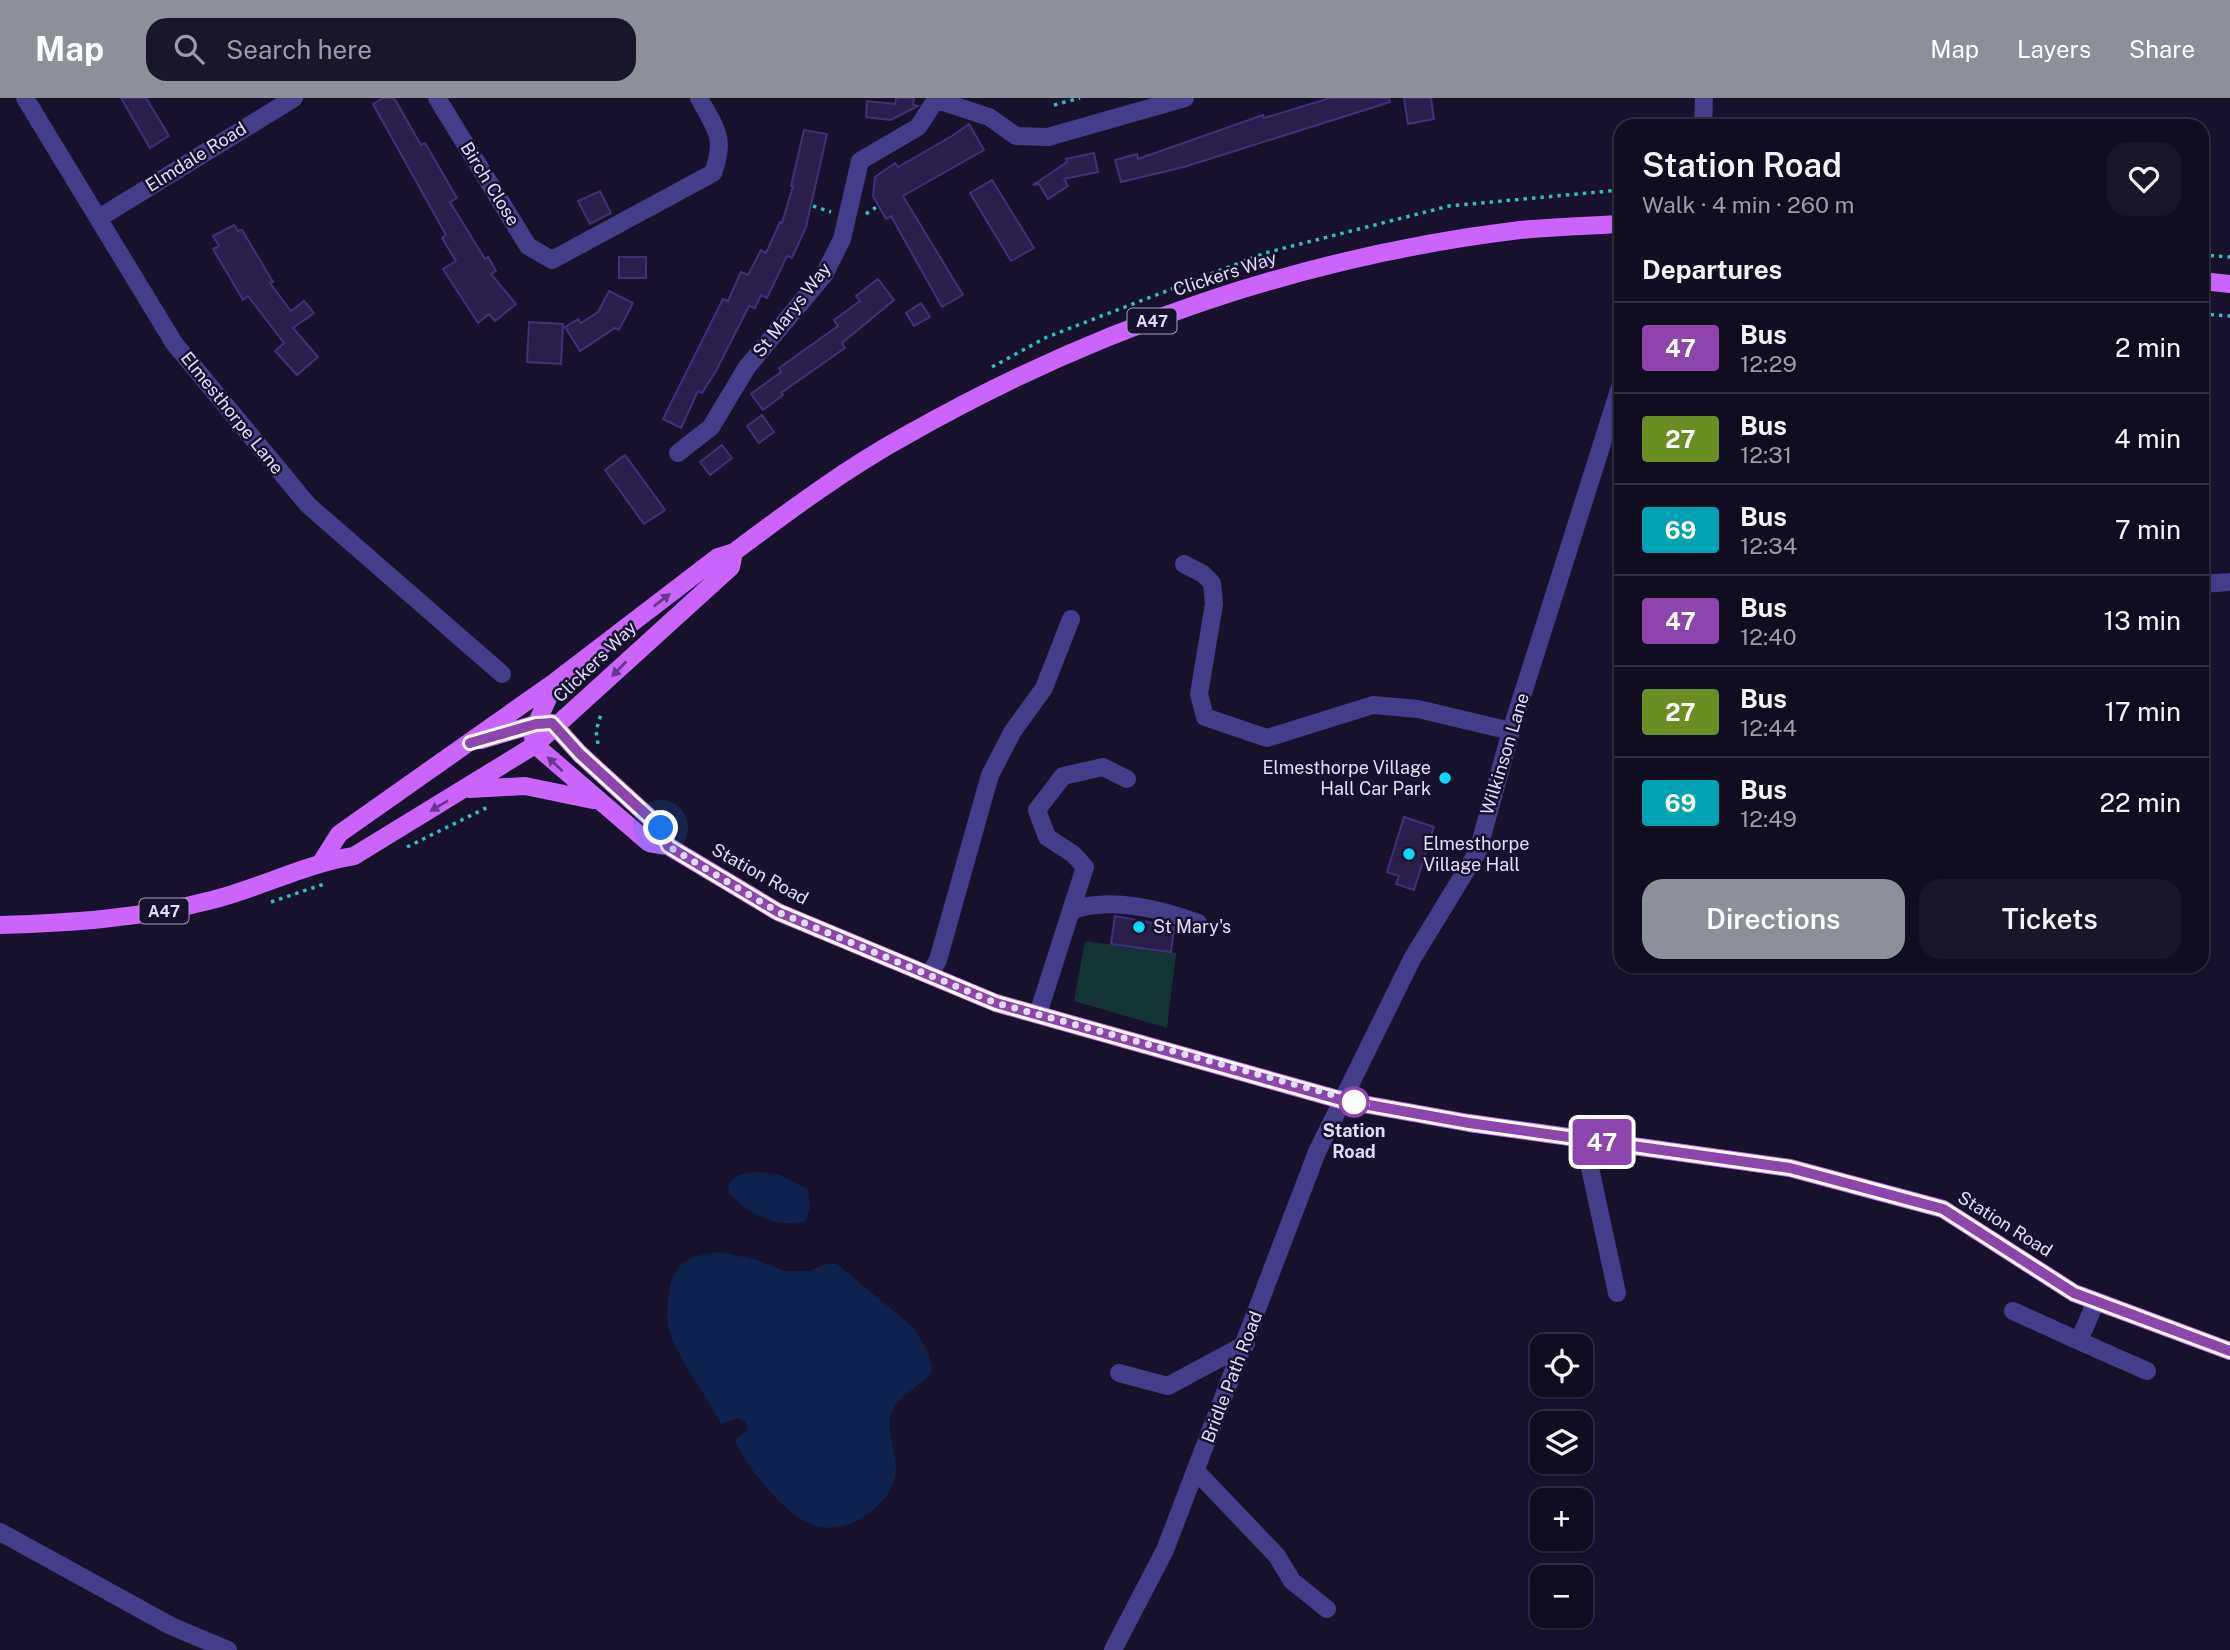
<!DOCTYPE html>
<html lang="en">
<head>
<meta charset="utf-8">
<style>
	body { margin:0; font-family:"Public Sans",sans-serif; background:#1a1629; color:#f1f3f6; height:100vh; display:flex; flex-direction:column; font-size:26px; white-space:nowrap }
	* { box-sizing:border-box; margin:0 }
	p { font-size:23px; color:#9c9ca5 }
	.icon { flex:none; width:38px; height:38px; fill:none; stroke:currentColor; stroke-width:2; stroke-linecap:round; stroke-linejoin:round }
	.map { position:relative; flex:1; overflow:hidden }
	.sheet { position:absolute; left:1614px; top:21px; width:595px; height:854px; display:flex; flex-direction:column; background:#110d20; border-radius:21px; box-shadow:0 2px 5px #0004,0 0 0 2px #302d3e }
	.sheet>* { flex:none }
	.badge { padding:0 14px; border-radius:5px; font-size:24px; line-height:46px }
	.controls { position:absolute; left:1530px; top:1236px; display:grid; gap:14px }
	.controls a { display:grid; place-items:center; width:63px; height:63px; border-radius:14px; background:#110d20; box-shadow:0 2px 5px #0004,0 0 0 2px #302d3e; font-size:35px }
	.you { position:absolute; width:35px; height:35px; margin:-18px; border:5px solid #fff; border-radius:50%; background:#1a73e8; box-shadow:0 0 0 10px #1a73e833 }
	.map>.badge { position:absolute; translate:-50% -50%; box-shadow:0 0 0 4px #fff }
	h2 { padding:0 28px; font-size:26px; line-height:63px }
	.round { display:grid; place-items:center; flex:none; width:74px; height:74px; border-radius:21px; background:#1a1629 }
	.head { display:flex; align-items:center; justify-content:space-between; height:119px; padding:0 28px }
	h1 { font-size:33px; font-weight:600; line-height:52px }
	.cta { display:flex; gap:14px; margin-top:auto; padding:14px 28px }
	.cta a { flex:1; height:80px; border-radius:21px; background:#8c9099; color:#fff; font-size:28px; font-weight:600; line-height:80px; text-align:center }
	.cta a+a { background:#1a1629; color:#f1f3f6 }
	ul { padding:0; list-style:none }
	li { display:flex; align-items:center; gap:21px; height:91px; padding:0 28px; border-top:2px solid #302d3e }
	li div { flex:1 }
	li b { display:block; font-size:26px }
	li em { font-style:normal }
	li .badge { min-width:77px; font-weight:700; text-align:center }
	header { display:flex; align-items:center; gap:42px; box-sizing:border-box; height:98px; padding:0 35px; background:#8c9099; color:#fff }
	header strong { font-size:33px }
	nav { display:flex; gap:38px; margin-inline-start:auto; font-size:24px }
	.search { width:490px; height:63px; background:#1a1629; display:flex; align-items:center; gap:18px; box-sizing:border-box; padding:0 24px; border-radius:21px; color:#9c9ca5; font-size:26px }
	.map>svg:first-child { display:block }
</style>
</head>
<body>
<header>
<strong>Map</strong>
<div class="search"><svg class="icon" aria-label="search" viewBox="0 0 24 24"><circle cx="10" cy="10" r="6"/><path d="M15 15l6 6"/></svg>Search here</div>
<nav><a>Map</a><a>Layers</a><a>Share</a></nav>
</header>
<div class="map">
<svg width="2230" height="1552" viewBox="0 0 2230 1552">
	<rect width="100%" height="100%" fill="#17112b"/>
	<path fill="#143434" d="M1085,843L1176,855L1167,930L1074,903Z"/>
	<path fill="#0e224d" d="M761,1074L780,1077L808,1091L810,1110L806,1123C777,1131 750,1117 730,1096L728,1088C734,1075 748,1075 761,1074Z
		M721,1154L757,1162L784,1173H809L826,1166H837L913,1229L928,1254L932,1271L929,1277C919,1289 897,1299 892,1314C882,1339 909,1366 887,1397C871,1420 836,1439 808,1425C783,1413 745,1368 735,1342L748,1332L745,1323L738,1320L721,1326C708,1299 672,1253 668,1227C666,1216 668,1206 669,1195C673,1162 692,1157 721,1154Z"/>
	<path fill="#291e4b" stroke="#413077" stroke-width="2" d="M121,0H146L169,38L150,50Z
		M383,0H394L421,47L425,45L457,100L450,104L485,161L488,159L496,173L491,176L516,206L495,223L489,216L478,225L443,171L456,163L442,140L446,137L373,6Z
		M896,0H914L913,7L918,8L891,22L866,19L867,3L895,6Z
		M1330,0H1389L1390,4L1184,69L1121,84L1115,62L1137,56L1138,61L1263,17L1264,20Z
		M1404,0H1431L1434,21L1408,26Z
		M969,26L984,52L903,98L963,197L942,209L891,118L886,121L873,98L875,79L895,65L898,69L952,38Z
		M804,32L827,36L806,129L792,160L787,158L767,200L761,197L755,210L749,208L716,273L702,295L698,293L681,330L663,321L723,201L728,203L741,174L748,177L761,152L766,155L780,124L782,125L793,88H791Z
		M1094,55L1098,74L1064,81L1068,88L1048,101L1039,86L1033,87L1067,64L1066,61Z
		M992,82L1034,150L1011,163L970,95Z
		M600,93L611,115L590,126L578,103Z
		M234,127L238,133L242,132L273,184L270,185L291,213L304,203L314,215L293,230L318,259L297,277L275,253L284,245L248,198L243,202L213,151L219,148L213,138Z
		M619,159H646V180H619Z
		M878,181L894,202L842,245L845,250L781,295L783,297L763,312L751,296L781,274L779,270L838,228L834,222L860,203L856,198Z
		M609,193L633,205L619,232L615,230L580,253L565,229L578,221L581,225L598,214Z
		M921,205L930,219L914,228L906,215Z
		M529,224L563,226L561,266L527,264Z
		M762,317L774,334L759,345L747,328Z
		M722,347L732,360L710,377L700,364Z
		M625,357L665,412L644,426L605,372Z
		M1404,719L1434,729L1414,792L1396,786L1399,778L1387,774Z
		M1115,818L1174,829L1171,854L1111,846Z"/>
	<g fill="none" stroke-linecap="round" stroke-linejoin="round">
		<path stroke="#32bbba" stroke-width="3.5" stroke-dasharray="3.5 5" stroke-linecap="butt" d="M1054,7L1080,0
			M813,108L831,114
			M866,116L878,108
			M2202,157L2230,159
			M2202,216L2230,218
			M992,269L1047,239L1265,155L1449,108L1620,92
			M598,646L596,633L602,613
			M407,749L488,709
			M271,804L327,785"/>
		<path stroke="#443d89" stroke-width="18" d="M25,0L174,245L308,407L502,576
			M437,0L528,148L552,162L713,75C726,40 716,31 699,0
			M937,2L989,19L1016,38L1048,39L1185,0
			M1703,28L1704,0
			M99,120L294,0
			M678,355L711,329L747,269L824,177L842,141L860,63L918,29L937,0
			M1184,466L1203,476L1212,485L1214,506L1199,596L1205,619L1267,640L1373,607L1418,611L1511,633
			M2202,486L2230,484
			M1071,813C1108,798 1161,811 1198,825
			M929,877L938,862L990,677L1013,633L1044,590L1071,521
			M1038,916L1085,769L1073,756L1047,739L1037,712L1063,678L1103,669L1127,681
			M1584,1042L1617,1195
			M2096,1203L2079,1243L2147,1273
			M2013,1213L2079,1243
			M1119,1275L1168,1288L1246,1246
			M1196,1373L1277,1458L1292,1483L1327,1511
			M0,1434L171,1528L228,1552
			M1113,1552L1165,1452L1317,1054L1412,861L1478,753L1511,633L1620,289"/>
		<path stroke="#cb64fd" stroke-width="18" d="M2202,183L2230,186
			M556,583L532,635L535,647L649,745L668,748L778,814L996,905L1341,1002L1469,1025L1790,1070L1943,1111L2074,1195L2230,1253
			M481,642L536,626L552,625L580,656L661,730L668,748
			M469,691L525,688L593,702
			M322,763L339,736L556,583L718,459L734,454C789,413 845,371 905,338C1094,230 1304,158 1520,132C1553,129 1587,128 1620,126
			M0,827C71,825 143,820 212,802C260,790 305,766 354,758L535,647L731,469L734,454"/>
	</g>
	<defs><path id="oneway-solid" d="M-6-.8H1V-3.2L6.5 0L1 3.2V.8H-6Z" transform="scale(1.75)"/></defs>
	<g fill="#68368a">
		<use href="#oneway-solid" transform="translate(662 502) rotate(-38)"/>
		<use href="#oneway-solid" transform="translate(619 571) rotate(134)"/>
		<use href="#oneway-solid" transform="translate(555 666) rotate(-137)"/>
		<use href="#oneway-solid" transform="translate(439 708) rotate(149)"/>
	</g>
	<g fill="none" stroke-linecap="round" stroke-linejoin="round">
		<defs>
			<path id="line" d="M470,645L536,626L552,625L580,656L661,730L668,748L778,814L996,905L1341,1002L1469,1025L1790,1070L1943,1111L2074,1195L2230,1253"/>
		</defs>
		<use href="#line" stroke="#fff" stroke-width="16"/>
		<use href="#line" stroke="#8e44ad" stroke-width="10"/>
		<path stroke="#e1dbff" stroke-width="7" stroke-dasharray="0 12.6" d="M661,730L668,748L778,814L996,905L1367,1006L1354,1004"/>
	</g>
	<g fill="#0ad8fc" stroke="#17112b" stroke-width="2.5">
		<circle cx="1445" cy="680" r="7"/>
		<circle cx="1409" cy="756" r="7"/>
		<circle cx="1139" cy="829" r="7"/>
	</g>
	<circle fill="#fff" stroke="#8e44ad" stroke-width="3.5" cx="1354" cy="1004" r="14"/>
	<g text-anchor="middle" stroke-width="5" stroke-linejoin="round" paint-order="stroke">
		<g fill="#17112b" stroke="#a49ebf" stroke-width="2">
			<rect x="1127.5" y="210.5" width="49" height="25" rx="5"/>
			<rect x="139.5" y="800.5" width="49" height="25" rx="5"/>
		</g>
		<g font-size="16" font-weight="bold" fill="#e1dbff">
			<text x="1152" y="229">A47</text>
			<text x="164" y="819">A47</text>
		</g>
		<g font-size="18" fill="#e1dbff" stroke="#17112b">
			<text transform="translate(196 59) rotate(-32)" y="6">Elmdale Road</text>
			<text transform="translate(490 86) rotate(58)" y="6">Birch Close</text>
			<text transform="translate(1225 176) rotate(-18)" y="6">Clickers Way</text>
			<text transform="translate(792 212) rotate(-52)" y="6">St Marys Way</text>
			<text transform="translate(232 315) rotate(51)" y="6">Elmesthorpe Lane</text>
			<text transform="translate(595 564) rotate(-44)" y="6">Clickers Way</text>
			<text transform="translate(1505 656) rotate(-73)" y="6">Wilkinson Lane</text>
			<text transform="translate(760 776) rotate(29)" y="6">Station Road</text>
			<text transform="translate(2005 1126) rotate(32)" y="6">Station Road</text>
			<text transform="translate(1232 1279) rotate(-69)" y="6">Bridle Path Road</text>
		</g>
		<g font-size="18" fill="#e1dbff" stroke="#17112b" text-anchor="start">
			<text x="1431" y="676" text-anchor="end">Elmesthorpe Village<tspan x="1431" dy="21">Hall Car Park</tspan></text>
			<text x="1423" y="752">Elmesthorpe<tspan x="1423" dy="21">Village Hall</tspan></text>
			<text x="1153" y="835">St Mary's</text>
		</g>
		<g font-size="18" font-weight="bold" fill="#e1dbff" stroke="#17112b">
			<text x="1354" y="1039">Station<tspan x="1354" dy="21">Road</tspan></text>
		</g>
	</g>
</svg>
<div class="controls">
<a><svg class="icon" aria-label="locate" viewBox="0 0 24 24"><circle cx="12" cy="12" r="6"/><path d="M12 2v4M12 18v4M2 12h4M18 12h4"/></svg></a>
<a><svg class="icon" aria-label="layers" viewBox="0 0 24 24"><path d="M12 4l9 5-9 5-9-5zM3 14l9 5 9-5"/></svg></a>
<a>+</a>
<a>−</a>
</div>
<div class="you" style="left:661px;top:730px"></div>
<b class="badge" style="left:1602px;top:1044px;background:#8e44ad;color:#fff">47</b>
<section class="sheet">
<div class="head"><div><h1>Station Road</h1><p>Walk · 4 min · 260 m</p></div><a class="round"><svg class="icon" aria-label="heart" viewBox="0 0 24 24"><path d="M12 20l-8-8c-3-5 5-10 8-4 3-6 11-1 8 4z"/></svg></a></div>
<h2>Departures</h2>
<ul>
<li><span class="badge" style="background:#8e44ad;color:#fff">47</span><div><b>Bus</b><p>12:29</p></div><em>2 min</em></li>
<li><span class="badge" style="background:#6b8e23;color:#fff">27</span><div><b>Bus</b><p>12:31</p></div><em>4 min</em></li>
<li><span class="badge" style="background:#00a3b4;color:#fff">69</span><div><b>Bus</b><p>12:34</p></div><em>7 min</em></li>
<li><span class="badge" style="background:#8e44ad;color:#fff">47</span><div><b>Bus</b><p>12:40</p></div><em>13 min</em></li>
<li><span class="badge" style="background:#6b8e23;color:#fff">27</span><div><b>Bus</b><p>12:44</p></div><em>17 min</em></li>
<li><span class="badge" style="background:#00a3b4;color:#fff">69</span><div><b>Bus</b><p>12:49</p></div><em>22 min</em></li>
</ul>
<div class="cta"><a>Directions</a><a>Tickets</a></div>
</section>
</div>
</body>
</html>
